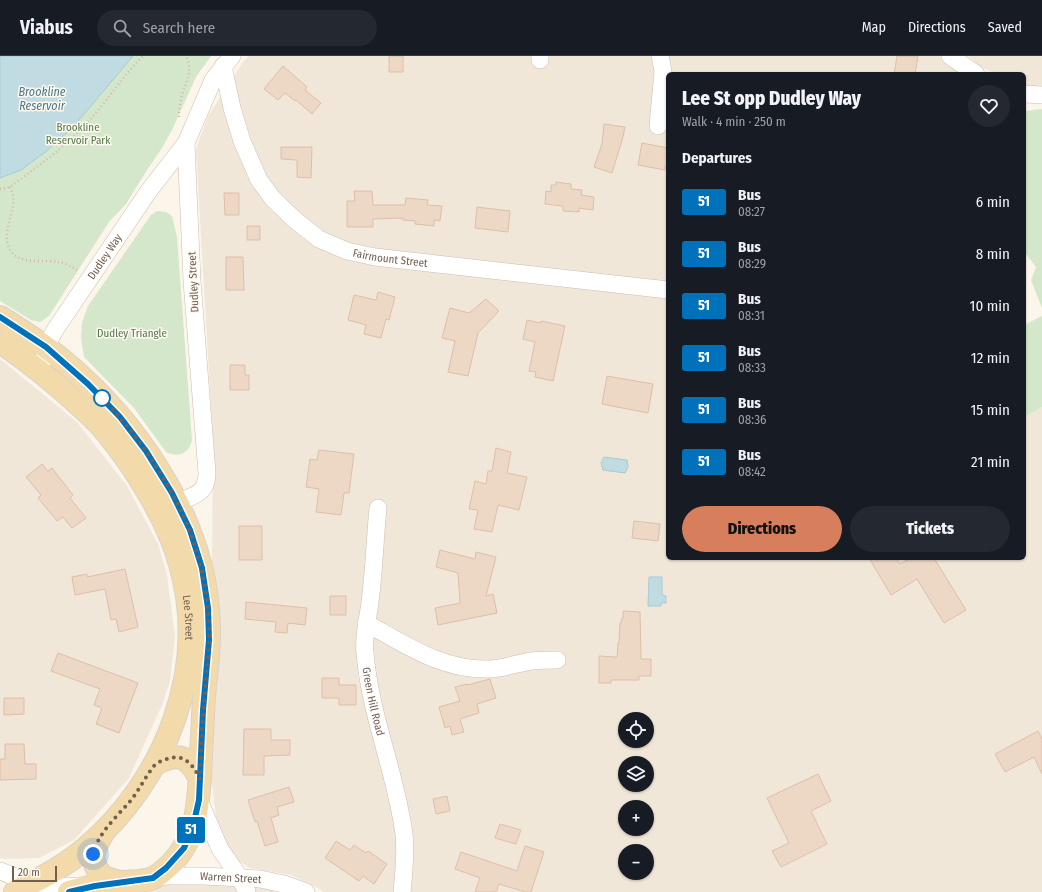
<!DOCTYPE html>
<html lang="en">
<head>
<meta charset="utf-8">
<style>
	body { margin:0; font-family:"Fira Sans Condensed",sans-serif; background:#242831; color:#f1f3f6; height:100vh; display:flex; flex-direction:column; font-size:15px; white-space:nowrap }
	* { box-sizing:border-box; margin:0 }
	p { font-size:13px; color:#9ea1a6 }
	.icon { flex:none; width:22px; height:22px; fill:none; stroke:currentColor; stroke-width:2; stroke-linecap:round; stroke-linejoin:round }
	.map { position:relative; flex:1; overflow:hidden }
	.side { position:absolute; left:666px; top:16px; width:360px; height:488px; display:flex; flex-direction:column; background:#171b24; border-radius:6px; box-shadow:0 1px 3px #0004 }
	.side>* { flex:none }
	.badge { padding:0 8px; border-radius:3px; font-size:14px; line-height:26px }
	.controls { position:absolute; left:618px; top:656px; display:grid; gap:8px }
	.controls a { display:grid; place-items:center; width:36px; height:36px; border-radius:50%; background:#171b24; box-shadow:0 1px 3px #0004; font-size:20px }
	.scale { position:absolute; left:12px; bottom:10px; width:45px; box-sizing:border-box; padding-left:4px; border:2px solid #735e50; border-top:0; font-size:11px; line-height:14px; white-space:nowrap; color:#735e50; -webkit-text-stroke:3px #fdf9f1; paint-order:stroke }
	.you { position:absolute; width:20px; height:20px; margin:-10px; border:3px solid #fff; border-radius:50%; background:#1a73e8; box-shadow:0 0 0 6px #1a73e833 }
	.map>.badge { position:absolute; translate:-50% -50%; box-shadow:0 0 0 2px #fff }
	h2 { padding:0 16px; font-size:15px; line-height:36px }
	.round { display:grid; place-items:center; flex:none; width:42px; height:42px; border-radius:21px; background:#242831 }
	.headline { display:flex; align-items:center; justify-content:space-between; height:68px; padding:0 16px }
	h1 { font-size:19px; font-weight:800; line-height:30px }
	.primary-button { display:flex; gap:8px; margin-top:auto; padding:8px 16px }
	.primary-button a { flex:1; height:46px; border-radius:24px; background:#d77e5d; color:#111; font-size:16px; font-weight:800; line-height:46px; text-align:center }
	.primary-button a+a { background:#242831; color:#f1f3f6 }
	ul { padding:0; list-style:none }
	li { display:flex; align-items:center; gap:12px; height:52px; padding:0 16px }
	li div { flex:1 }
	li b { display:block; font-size:15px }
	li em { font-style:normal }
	li .badge { min-width:44px; font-weight:700; text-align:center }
	header { display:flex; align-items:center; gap:24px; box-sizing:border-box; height:56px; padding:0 20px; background:#171b24; border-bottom:1px solid #363941 }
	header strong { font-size:19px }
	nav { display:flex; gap:22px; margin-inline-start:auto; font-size:14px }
	.search { width:280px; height:36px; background:#242831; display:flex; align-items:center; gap:10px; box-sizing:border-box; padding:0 14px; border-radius:22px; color:#9ea1a6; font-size:15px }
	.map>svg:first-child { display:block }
</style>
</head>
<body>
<header>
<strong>Viabus</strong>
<div class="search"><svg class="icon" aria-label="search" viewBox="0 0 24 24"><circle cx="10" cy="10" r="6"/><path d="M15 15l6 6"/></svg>Search here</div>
<nav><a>Map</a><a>Directions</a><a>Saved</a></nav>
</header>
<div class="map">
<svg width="1042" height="836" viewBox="0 0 1042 836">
	<rect width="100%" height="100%" fill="#fbf5ea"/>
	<path fill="#f1e7d9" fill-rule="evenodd" d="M249,0H939L962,18H668V502H1024V361L1042,351V836H324L318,832L291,819L250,812L232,801L216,761L210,712L213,387L196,93L208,60L243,6ZM625,663H647V685H625ZM625,707H647V729H625ZM625,751H647V773H625ZM625,795H647V817H625Z
		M968,0H1042V30H1029L1024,29V18H996L981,11Z
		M0,303L77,366L127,430L158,488L167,519L175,580L170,625L162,649L129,722L74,784L39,802L4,803L0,802Z
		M183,824L266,831L275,836H80Z"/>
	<path fill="#d4e7ca" d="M0,0H211L196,21L172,74L162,92L145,117L126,148L109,166L49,260L40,266L31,264L0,245Z
		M1042,53V252L1031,224L1036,211L1024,195V55Z
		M157,155L166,156L172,160L177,181L192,384C189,398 178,402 166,396L134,352L84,301L81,282L82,267L88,250L151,159Z
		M1042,260V351L1024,361V269Z"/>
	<path fill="#c0dce2" stroke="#a8cad3" d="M0,0H133L74,70L48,94L21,114L0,122Z
		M604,401L627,404L628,411L625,417L603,414L601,407Z
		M649,521H662V539L666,540V547H661V550H648Z"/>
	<path fill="#edd7c5" stroke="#debfa7" d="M389,0H403V16H389Z
		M897,0H918L915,18H894Z
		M283,10L307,31L305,34L321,47L312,58L296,44L295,45L285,37L278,44L264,33Z
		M604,68L625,71L623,81L612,117L594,111L602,88Z
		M642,87L668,92V111H665V114L638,109Z
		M281,91H312L311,122L297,121V104L281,103Z
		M556,126L571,128V133L582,134L581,139L594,141L593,154L579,152V156L563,155V150L545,148L546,135L551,136V129H556Z
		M354,135H372L373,149H405L406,142L428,144L427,149L442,150L440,165L434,164V170L415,168V165L403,164V162L373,163V171H347V145H355Z
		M224,137H239V159H225Z
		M477,151L510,155L508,176L475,172Z
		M247,170H260V184H247Z
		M226,201H243L244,234H226Z
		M378,236L395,241L389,264L386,263L381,282L364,278L366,269L348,264L354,239L376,244Z
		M486,243L499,255L478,277L468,320L448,316L455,285L442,282L450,252L469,257Z
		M527,264L541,267V265L565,270L553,325L535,321L536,316L529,315L535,286L523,283Z
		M230,309H245V319H249V334H230Z
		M607,320L653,328L648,357L602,348Z
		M496,392L511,396L507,417L527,421L519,454L498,449L492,476L474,473L478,454L469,453L475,425L486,428L488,415H492Z
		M319,394L354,398L349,437H344L341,459L316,456L319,433L306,431L310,403L317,404Z
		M42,408L48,415L52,412L73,439L70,442L86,462L72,472L63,461L57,465L38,442L41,439L26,421Z
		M634,465L660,468L658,485L632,482Z
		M239,470H262V504H239Z
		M440,494L475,503L476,496L496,501L486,540L493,538L497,557L438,569L435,552L460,547L458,517L436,511Z
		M869,502H896L900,508L911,502H934L966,554L944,567L917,523L891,539Z
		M125,513L138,571L119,576L116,563L111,564L105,533L75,539L72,521L87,518V521Z
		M330,540H346V559H330Z
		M246,546L307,552L305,569L288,567L287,577L275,576L276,566L245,563Z
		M623,555L640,556L641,603H651V620H639V624H611V627H599V600L617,601L618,587H619L620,567H621L622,562H623Z
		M58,597L138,627L119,677L96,668L102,652L94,649L100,633L51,615Z
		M322,622H339V629H356V649H339V642H322Z
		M490,623L496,642L477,648L479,657L460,663L464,676L452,679L450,670L445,672L439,651L460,645L455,631L467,628V629Z
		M4,642H24V658L4,659Z
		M244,673H271V684H290V699L264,700V719H243Z
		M1038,675L1042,683V718L1034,701L1005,716L995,698Z
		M5,688H24L25,708H36V723L0,724V703H5Z
		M818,718L831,745L811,755L827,788L781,811L772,795L789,787L767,742Z
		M289,731L294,746L277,751L279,759L271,762L278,786L265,790L257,765L255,766L248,744Z
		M447,740L450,755L436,758L433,743Z
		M500,768L521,774L516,788L495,782Z
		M336,785L350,794L354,789L366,797L368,795L387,808L374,828L363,820L359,825L325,802Z
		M525,790L544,796L531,836H525L499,828L496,836H475L480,822L455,813L461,796L517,815Z"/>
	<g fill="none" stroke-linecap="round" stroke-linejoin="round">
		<defs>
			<g id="minor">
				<path d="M950,0L976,18"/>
				<path d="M540,4V0"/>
				<path id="s1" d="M223,10L232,52L242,85L259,124L273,143L295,164L319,183L347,195L375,201L668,234"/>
				<path d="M1024,38L1042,39"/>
				<path d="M658,70L663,15L660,0"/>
				<path id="s2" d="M44,303L47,288L55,274L148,136L186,87"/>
				<path d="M177,447C194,439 207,438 207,417L192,225L186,87L213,24L232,0"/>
				<path id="s3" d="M378,452C375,483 374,515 370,546C368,563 363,580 365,597C370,659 396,717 404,778C406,797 404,817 402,836"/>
				<path d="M366,567C406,589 443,615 490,613C505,612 518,607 532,605C540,604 548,604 557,604"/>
				<path d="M199,744L220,793L240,822L247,836"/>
				<path d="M0,815L31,827L51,831L83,830"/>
				<path id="s4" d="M153,822L166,820H203L260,823L284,828L306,836"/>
			</g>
			<g id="major">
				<path d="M0,261C21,274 42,287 61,303C134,363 201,458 208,554C211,583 207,611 204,640C203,660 202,679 201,699C199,737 200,779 171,808C166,812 160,819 153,822C144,826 130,825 120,826C103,828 86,831 69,836"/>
				<path id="s5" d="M0,286C28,305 54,326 79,349C88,357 98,366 106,376C135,411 168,464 180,508C210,612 166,724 86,792C65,810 39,823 15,836"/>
				<path d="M155,708C178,696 188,699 200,723"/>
				<path d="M103,777C93,794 88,804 103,821L119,826"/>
			</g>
		</defs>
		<use href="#minor" stroke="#ccbeb1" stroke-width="18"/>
		<use href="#major" stroke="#d8d2ce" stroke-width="24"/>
		<path stroke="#d2baa8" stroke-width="2.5" stroke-dasharray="1 3" stroke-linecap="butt" d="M179,61C179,54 180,46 182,39C187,23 193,17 186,0
			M10,131C21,151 0,172 9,192C18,210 42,203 58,206C65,207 71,210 77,214
			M0,133L10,131C37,111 65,91 88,66C107,45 123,20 143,0"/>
		<use href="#minor" stroke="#fff" stroke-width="17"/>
		<use href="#major" stroke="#f2daaa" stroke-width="22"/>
	</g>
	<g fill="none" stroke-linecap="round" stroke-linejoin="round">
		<defs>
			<path id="line" d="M0,261L46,291L88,328L120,361L146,395L172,437L190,474L202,512L208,552L209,584L203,654L199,744L193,770L184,792L166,812L153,822L95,830L69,836"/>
		</defs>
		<use href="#line" stroke="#fff" stroke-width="9"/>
		<use href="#line" stroke="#0072bc" stroke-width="6"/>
		<path stroke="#735e50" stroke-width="4" stroke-dasharray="0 7.2" d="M93,798C99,775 118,760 132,743C140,732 146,720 154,710C156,707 161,705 164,704C183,696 192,707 200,723C201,694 202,666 205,638C206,616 210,593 209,571C207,520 193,470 166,427C153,404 138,382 120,362C115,355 108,349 102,342"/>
	</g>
	<circle fill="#fff" stroke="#0072bc" stroke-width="2" cx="102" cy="342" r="8"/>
	<g text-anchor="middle" stroke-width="3" stroke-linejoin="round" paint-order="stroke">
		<g font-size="11" fill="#547849" stroke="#fdf9f1">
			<text x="78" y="75">Brookline<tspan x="78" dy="13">Reservoir Park</tspan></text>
			<text x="132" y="281">Dudley Triangle</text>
		</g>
		<g font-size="11" fill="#735e50" stroke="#fdf9f1">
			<text dy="4" stroke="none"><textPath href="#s2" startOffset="120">Dudley Way</textPath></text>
			<text dy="4" stroke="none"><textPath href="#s1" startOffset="279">Fairmount Street</textPath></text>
			<text transform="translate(193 226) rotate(-93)" y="4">Dudley Street</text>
			<text dy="4" stroke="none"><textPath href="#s5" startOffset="346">Lee Street</textPath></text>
			<text dy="4" stroke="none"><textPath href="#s3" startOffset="195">Green Hill Road</textPath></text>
			<text dy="4" stroke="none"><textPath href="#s4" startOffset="78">Warren Street</textPath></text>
		</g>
		<g font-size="12" font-style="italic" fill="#4c7884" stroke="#fdf9f1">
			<text x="42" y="40">Brookline<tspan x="42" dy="14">Reservoir</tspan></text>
		</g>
	</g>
</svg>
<div class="controls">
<a><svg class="icon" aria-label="locate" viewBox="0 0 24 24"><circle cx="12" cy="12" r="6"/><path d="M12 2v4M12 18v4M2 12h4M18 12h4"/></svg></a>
<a><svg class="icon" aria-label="layers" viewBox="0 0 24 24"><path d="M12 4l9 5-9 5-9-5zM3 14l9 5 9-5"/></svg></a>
<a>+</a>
<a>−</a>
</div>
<div class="scale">20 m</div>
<div class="you" style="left:93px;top:798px"></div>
<b class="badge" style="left:191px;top:774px;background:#0072bc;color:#fff">51</b>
<section class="side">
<div class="headline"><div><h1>Lee St opp Dudley Way</h1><p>Walk · 4 min · 250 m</p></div><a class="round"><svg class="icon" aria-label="heart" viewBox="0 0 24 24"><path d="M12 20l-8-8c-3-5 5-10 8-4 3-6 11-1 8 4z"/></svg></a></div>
<h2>Departures</h2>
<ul>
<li><span class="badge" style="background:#0072bc;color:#fff">51</span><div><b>Bus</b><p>08:27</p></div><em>6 min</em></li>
<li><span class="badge" style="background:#0072bc;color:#fff">51</span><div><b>Bus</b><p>08:29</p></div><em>8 min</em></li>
<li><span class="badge" style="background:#0072bc;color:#fff">51</span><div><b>Bus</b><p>08:31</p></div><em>10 min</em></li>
<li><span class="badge" style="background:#0072bc;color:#fff">51</span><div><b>Bus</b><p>08:33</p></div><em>12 min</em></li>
<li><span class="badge" style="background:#0072bc;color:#fff">51</span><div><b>Bus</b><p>08:36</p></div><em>15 min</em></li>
<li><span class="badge" style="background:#0072bc;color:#fff">51</span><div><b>Bus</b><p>08:42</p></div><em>21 min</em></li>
</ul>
<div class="primary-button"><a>Directions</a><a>Tickets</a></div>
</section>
</div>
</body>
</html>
